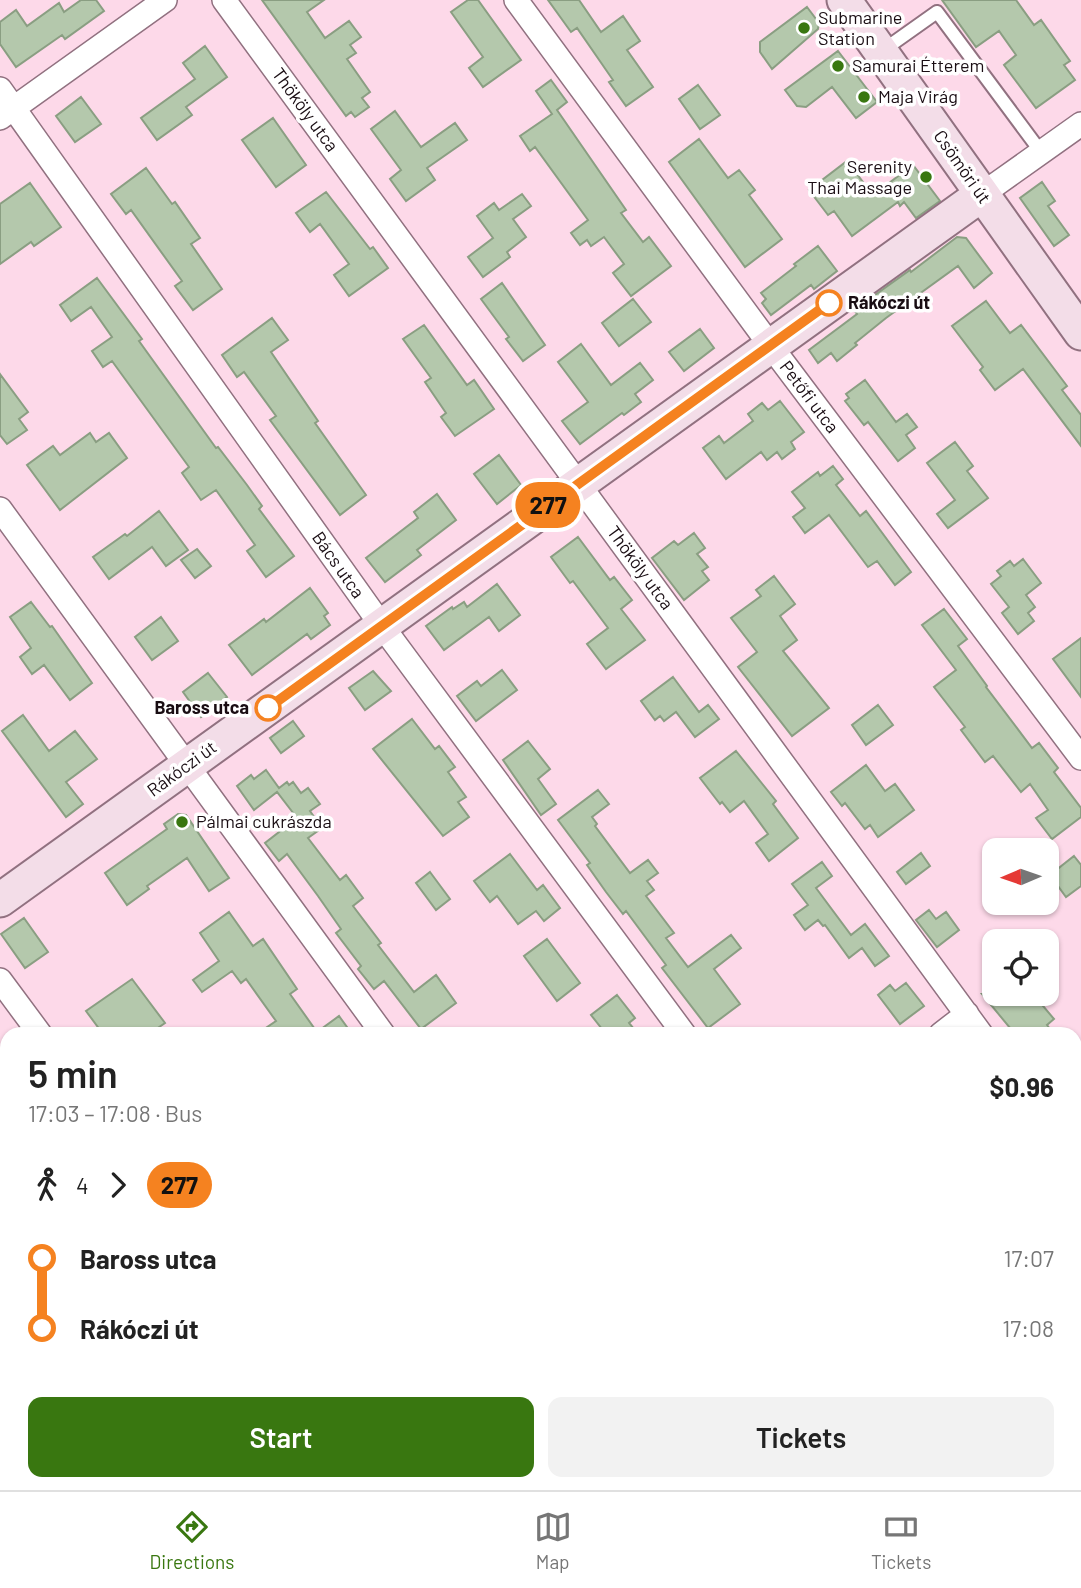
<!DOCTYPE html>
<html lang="en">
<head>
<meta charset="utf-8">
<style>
	body { margin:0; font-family:Barlow,sans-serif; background:#f2f2f2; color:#222; height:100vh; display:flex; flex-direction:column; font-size:26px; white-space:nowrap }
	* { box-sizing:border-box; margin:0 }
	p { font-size:23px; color:#767676 }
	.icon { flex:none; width:38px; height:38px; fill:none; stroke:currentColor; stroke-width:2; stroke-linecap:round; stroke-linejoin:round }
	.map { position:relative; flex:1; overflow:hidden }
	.panel { position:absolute; left:0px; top:1027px; width:1082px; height:464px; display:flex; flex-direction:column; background:#fff; border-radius:21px 21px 0 0; box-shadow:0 2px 5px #0004 }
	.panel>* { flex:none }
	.badge { padding:0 14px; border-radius:23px; font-size:24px; line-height:46px }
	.needle { width:46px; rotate:268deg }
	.tools { position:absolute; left:982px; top:838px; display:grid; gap:14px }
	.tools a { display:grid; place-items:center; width:77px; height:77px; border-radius:14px; background:#fff; box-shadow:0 2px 5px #0004; font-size:35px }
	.map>.badge { position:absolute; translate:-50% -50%; box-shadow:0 0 0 4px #fff }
	.legs { display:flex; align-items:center; gap:10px; height:77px; padding:0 28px; font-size:23px }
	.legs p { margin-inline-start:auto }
	.summary { display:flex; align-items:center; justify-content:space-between; height:119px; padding:0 28px }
	h1 { font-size:38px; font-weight:600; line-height:52px }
	.button { display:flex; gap:14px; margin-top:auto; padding:14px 28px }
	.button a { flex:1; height:80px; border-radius:14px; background:#397710; color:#fff; font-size:28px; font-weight:600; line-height:80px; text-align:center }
	.button a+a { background:#f2f2f2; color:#222 }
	ul { padding:0 28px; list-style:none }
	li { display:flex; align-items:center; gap:24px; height:70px; font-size:26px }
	li i { display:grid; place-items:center; width:10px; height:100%; margin:0 9px; background:currentColor }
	li i::after { content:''; width:18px; height:18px; margin:-9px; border:5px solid; border-radius:50%; background:#fff }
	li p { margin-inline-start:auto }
	li:first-child i { background:linear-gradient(#0000 50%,currentColor 0) }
	li:last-child i { background:linear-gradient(currentColor 50%,#0000 0) }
	.tabs { display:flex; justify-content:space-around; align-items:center; height:98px; border-top:2px solid #e0e0e0; background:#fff; font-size:19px; color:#767676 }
	.tabs a { display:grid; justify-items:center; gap:4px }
	.tabs .active { color:#397710 }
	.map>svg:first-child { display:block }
</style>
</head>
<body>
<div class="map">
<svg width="1081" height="1490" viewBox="0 0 1081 1490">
	<rect width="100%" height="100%" fill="#fdd9e9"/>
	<path fill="#b4c8ac" stroke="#8a9e82" stroke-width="2" d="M81,0H96L104,11L65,39L62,35L16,67L0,44V22L16,10L27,26L59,3L64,12Z
		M262,0H324L307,12L325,38L349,21L361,37L350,45L356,53L347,59L370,92L362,98L369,107L355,117L351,112L346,116Z
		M468,0H478L521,60L483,87L469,68L483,57L451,12Z
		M548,0H579L601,32L623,16L640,41L627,50L653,87L626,106L609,82L613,80L577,28L571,32Z
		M942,0H1016L1034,25L1041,20L1070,61L1064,65L1075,80L1036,108L1004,65L1016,55L999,31L976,47Z
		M807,7L819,23L818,29L772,69L760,52V42Z
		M205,46L227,77L186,107L192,115L157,140L141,118L195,79L183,63Z
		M838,51L877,102L856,118L832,87L806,107L797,106L785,90Z
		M551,80L567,102L557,110L626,210L621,213L643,242L649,237L671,266L631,296L613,273L624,264L604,237L591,246L587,240L580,245L571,233L588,220L535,147L530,151L520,136L552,114L536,91Z
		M698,85L720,115L700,129L679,99Z
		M81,97L101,124L75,142L56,116Z
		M395,111L421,147L455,123L467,140L427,168L435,180L406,201L390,179L401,170L371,129Z
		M273,118L306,165L276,187L242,140Z
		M699,139L728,178L739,170L755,190L749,195L782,239L745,267L669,162Z
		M847,161L873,195L913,165L940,201L916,218L904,202L900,206L898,202L852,236L834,211L828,215L809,190Z
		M146,168L172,204L175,202L200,238L191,244L222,289L193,310L175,286L182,281L131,210L126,214L111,194Z
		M1042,182L1055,201L1048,206L1069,235L1054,246L1020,198Z
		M30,183L61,227L34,246L31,242L0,264V204Z
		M326,192L370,249L373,247L388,268L349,296L334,275L349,264L320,224L310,232L296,213Z
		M522,194L531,206L513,219L526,237L507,252L510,257L483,277L468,257L493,238L477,216L494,203L499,210Z
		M957,237L966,238L992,273L974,288L958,266L886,318L855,343L857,345L837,361L831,353L818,363L809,350L857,314L854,310L910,270L911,272Z
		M818,246L837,271L814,289L811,285L771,315L762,303L766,299L761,293L796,266L794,264Z
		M97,278L142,339L139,341L216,448L218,447L247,485L262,506L259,509L294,556L266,577L247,551L255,545L216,490L201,500L182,473L189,467L112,361L103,367L92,351L112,337L91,307L71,321L60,305Z
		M502,283L545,345L523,361L506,339L509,337L481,299Z
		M633,299L651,322L619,346L602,323Z
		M986,301L1010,333L1021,325L1067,386L1062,390L1081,415V446L1023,369L995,390L980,370L983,367L952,326Z
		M272,318L288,340L271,352L318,421L315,423L366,495L340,515L270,420L276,416L244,372L237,377L222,355Z
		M424,325L467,385L474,380L494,409L455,436L441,417L446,413L425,382L431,378L403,339Z
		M700,329L714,348L684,371L669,352Z
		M581,344L611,385L640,363L653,380L635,394L641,402L624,415L622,413L580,444L562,421L588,402L558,362Z
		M0,374L28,412L19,419L27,430L7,444L0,435Z
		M865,380L896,422L907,414L917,427L906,435L915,448L898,461L868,422L864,425L845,401L849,398L846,394Z
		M780,401L804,432L791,442L795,449L782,459L777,452L767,460L761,452L726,479L703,448L719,436L724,443L753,421L748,414L762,403L768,410Z
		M90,433L96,442L109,433L127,458L60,510L27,465L53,446L60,455Z
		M955,442L973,466L967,471L988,498L948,528L937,514L955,500L927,463Z
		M499,455L521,485L497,504L474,474Z
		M833,466L843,479L836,485L860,516L866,511L911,572L895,585L877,561L868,567L829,515L805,533L793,517L805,508L792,492L818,472L820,476Z
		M437,494L456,520L417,550L421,555L385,582L366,558L418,518L414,512Z
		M159,511L188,550L166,566L152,547L109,579L93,557L125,534L127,536Z
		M694,533L705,548L697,554L708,567L702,571L709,580L684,600L652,558L674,541L678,545Z
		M578,537L610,580L614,577L632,600L621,609L645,640L606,669L587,644L608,628L573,581L570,583L551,557Z
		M197,549L211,566L195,578L181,560Z
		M1023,559L1041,583L1026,595L1035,607L1028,613L1034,621L1018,634L1002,613L1009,607L991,584L1001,576L997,571L1010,561L1014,566Z
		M774,576L795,604L780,616L797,640L783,651L829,708L792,736L738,667L757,652L731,618L761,596L756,590Z
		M497,584L520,615L499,631L489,617L444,650L426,626L452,607L453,609L464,602L467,607Z
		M310,588L328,613L324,616L330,625L311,639L307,634L252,675L229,645L264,619L266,622Z
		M31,602L50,627L52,626L92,683L70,700L44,665L32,674L20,657L31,648L10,617Z
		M944,609L967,639L958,646L987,686L986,687L1032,748L1039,743L1058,768L1054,772L1081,808V817L1052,839L1036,818L1048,810L1030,784L1021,792L993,756L985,762L961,730L965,727L934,687L956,670L922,625Z
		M161,617L178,641L152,660L135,637Z
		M1081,638V697L1053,659Z
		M502,670L517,690L476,721L457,696L477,681L481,686Z
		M373,671L391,691L365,710L349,688Z
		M208,673L227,697L201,717L183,692Z
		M673,677L699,712L708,705L719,719L695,737L676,712L664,721L660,716L655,720L641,701Z
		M878,705L893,725L866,745L852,725Z
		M23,715L49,751L75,731L97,759L66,782L83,804L66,817L2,731Z
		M412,719L435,749L439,746L455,767L448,772L466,797L458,802L469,817L443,836L373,749Z
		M293,721L304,736L281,753L270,738Z
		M528,741L550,769L538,779L556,804L541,815L503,760Z
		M736,751L776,801L773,804L798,838L769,861L756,843L768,834L744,801L730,812L722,802L720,804L700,778Z
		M866,765L885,791L895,784L914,810L878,837L870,825L865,829L845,803L842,806L831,792Z
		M266,770L279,788L287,782L289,785L293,782L301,793L308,788L320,804L310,811L322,828L308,838L340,880L346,875L363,898L353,906L381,943L378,945L414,992L436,975L456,1003L421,1029L384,981L374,989L358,969L361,966L336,933L341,929L318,896L287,854L279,861L265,843L297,818L277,792L254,810L237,786L251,775L254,779Z
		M598,790L609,804L592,817L597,824L595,826L630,873L648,860L658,873L647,881L654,890L646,896L674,933L666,938L688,967L731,935L741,948L714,969L740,1004L708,1028L662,968L666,965L626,911L623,914L606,892L587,865L590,863L558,820Z
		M178,814L186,815L229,878L209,891L187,858L147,886L149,889L127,905L105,873L167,829L164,824Z
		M921,853L930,866L906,884L897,872Z
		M510,854L537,890L543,885L560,908L544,921L536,911L518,924L497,896L490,902L474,881Z
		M1074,856L1081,865V886L1066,897L1050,875Z
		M822,862L832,876L816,888L851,935L865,924L889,956L875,966L862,948L849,958L825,925L823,926L818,920L805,930L794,915L808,905L792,884Z
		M430,872L450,899L436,910L416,883Z
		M929,910L936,919L946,912L959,930L937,947L916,920Z
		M229,912L253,946L263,939L297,989L290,994L317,1032L339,1016L352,1034H257L276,1021L246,979L241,983L232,971L202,992L193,980L219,961L200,933Z
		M24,918L48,952L25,968L1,934Z
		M547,939L580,983L557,1001L524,956Z
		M132,979L165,1023L149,1034H103L86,1011Z
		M906,983L924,1006L900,1024L878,995L890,985L895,991Z
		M982,994H1033L1054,1019L1047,1025L1054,1034H1015Z
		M617,995L635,1018L629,1023L638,1034H606L591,1015Z"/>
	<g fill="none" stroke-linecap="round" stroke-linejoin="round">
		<defs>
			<path id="lane" d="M882,51L937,12L1041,152"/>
			<path id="street" d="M224,0L981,1034
				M516,0L770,345L1081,758
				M0,89L382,626L684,1034
				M0,118L165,0
				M981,195L1081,124
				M0,509L383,1034
				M0,980L40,1034
				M941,1034L967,1014
				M1074,1162L1081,1170
				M1074,1313L1081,1309
				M0,1441L7,1450
				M31,1484L35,1490
				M709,1484L713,1490
				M300,1490L308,1484
				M832,1490L840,1484"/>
			<path id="secondary" d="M844,0L1081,333
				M0,900L981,195"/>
		</defs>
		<use href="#lane" stroke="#917180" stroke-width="16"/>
		<use href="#street" stroke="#917180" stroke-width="26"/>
		<use href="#secondary" stroke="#917180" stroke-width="37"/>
		<use href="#lane" stroke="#fff" stroke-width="12"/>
		<use href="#street" stroke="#fff" stroke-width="23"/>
		<use href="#secondary" stroke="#f3dde8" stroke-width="33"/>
	</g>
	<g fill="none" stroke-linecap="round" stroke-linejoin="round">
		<defs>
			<path id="line-1" d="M268,708L829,303"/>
		</defs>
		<use href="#line-1" stroke="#fff" stroke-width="16"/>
		<use href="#line-1" stroke="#f58220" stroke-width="10"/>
	</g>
	<g fill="#397710" stroke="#fff" stroke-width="2.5">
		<circle cx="804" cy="28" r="7"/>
		<circle cx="838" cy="66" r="7"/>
		<circle cx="864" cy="97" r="7"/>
		<circle cx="926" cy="177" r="7"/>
		<circle cx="182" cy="822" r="7"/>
	</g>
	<g fill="#fff" stroke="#f58220" stroke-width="3.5">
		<circle cx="829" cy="303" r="12"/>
		<circle cx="268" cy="708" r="12"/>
	</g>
	<g text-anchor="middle" stroke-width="7" stroke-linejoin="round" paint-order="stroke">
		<g font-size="18" fill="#190d13" stroke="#fff" text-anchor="start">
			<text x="818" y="24">Submarine<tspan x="818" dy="21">Station</tspan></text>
			<text x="852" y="72">Samurai Étterem</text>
			<text x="878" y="103">Maja Virág</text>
			<text x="912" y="173" text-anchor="end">Serenity<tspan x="912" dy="21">Thai Massage</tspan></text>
			<text x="196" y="828">Pálmai cukrászda</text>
		</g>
		<g font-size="18" fill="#190d13" stroke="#fff">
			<text transform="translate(305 110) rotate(54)" y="6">Thököly utca</text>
			<text transform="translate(962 167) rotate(55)" y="6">Csömöri út</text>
			<text transform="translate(809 397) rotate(53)" y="6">Petőfi utca</text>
			<text transform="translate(338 565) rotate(55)" y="6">Bács utca</text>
			<text transform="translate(640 568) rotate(54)" y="6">Thököly utca</text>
			<text transform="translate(182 769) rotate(-36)" y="6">Rákóczi út</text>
		</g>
		<g font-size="18" font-weight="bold" fill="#190d13" stroke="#fff" text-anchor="start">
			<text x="848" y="309">Rákóczi út</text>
			<text x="249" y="714" text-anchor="end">Baross utca</text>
		</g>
	</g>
</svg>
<div class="tools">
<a><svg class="needle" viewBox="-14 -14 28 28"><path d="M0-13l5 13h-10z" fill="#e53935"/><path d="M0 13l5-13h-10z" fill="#767676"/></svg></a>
<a><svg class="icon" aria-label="locate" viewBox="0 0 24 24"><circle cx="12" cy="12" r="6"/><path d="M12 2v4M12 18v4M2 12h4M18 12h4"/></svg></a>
</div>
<b class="badge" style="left:548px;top:505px;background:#f58220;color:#111">277</b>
<section class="panel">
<div class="summary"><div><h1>5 min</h1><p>17:03 – 17:08 · Bus</p></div><b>$0.96</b></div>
<div class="legs"><svg class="icon" aria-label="walk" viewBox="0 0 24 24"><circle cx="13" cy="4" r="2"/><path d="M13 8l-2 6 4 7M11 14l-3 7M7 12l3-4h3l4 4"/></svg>4<svg class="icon" aria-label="forward" viewBox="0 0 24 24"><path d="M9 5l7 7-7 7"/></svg><b class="badge" style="background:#f58220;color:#111">277</b></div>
<ul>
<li><i style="color:#f58220"></i><b>Baross utca</b><p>17:07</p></li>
<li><i style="color:#f58220"></i><b>Rákóczi út</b><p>17:08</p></li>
</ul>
<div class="button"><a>Start</a><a>Tickets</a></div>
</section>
</div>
<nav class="tabs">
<a class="active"><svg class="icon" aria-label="directions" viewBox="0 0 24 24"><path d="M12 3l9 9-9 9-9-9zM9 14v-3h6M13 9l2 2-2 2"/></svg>Directions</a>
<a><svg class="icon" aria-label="map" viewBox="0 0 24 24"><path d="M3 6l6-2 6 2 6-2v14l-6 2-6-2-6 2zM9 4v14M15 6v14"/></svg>Map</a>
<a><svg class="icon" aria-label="tickets" viewBox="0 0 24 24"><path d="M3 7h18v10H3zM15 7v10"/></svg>Tickets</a>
</nav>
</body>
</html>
